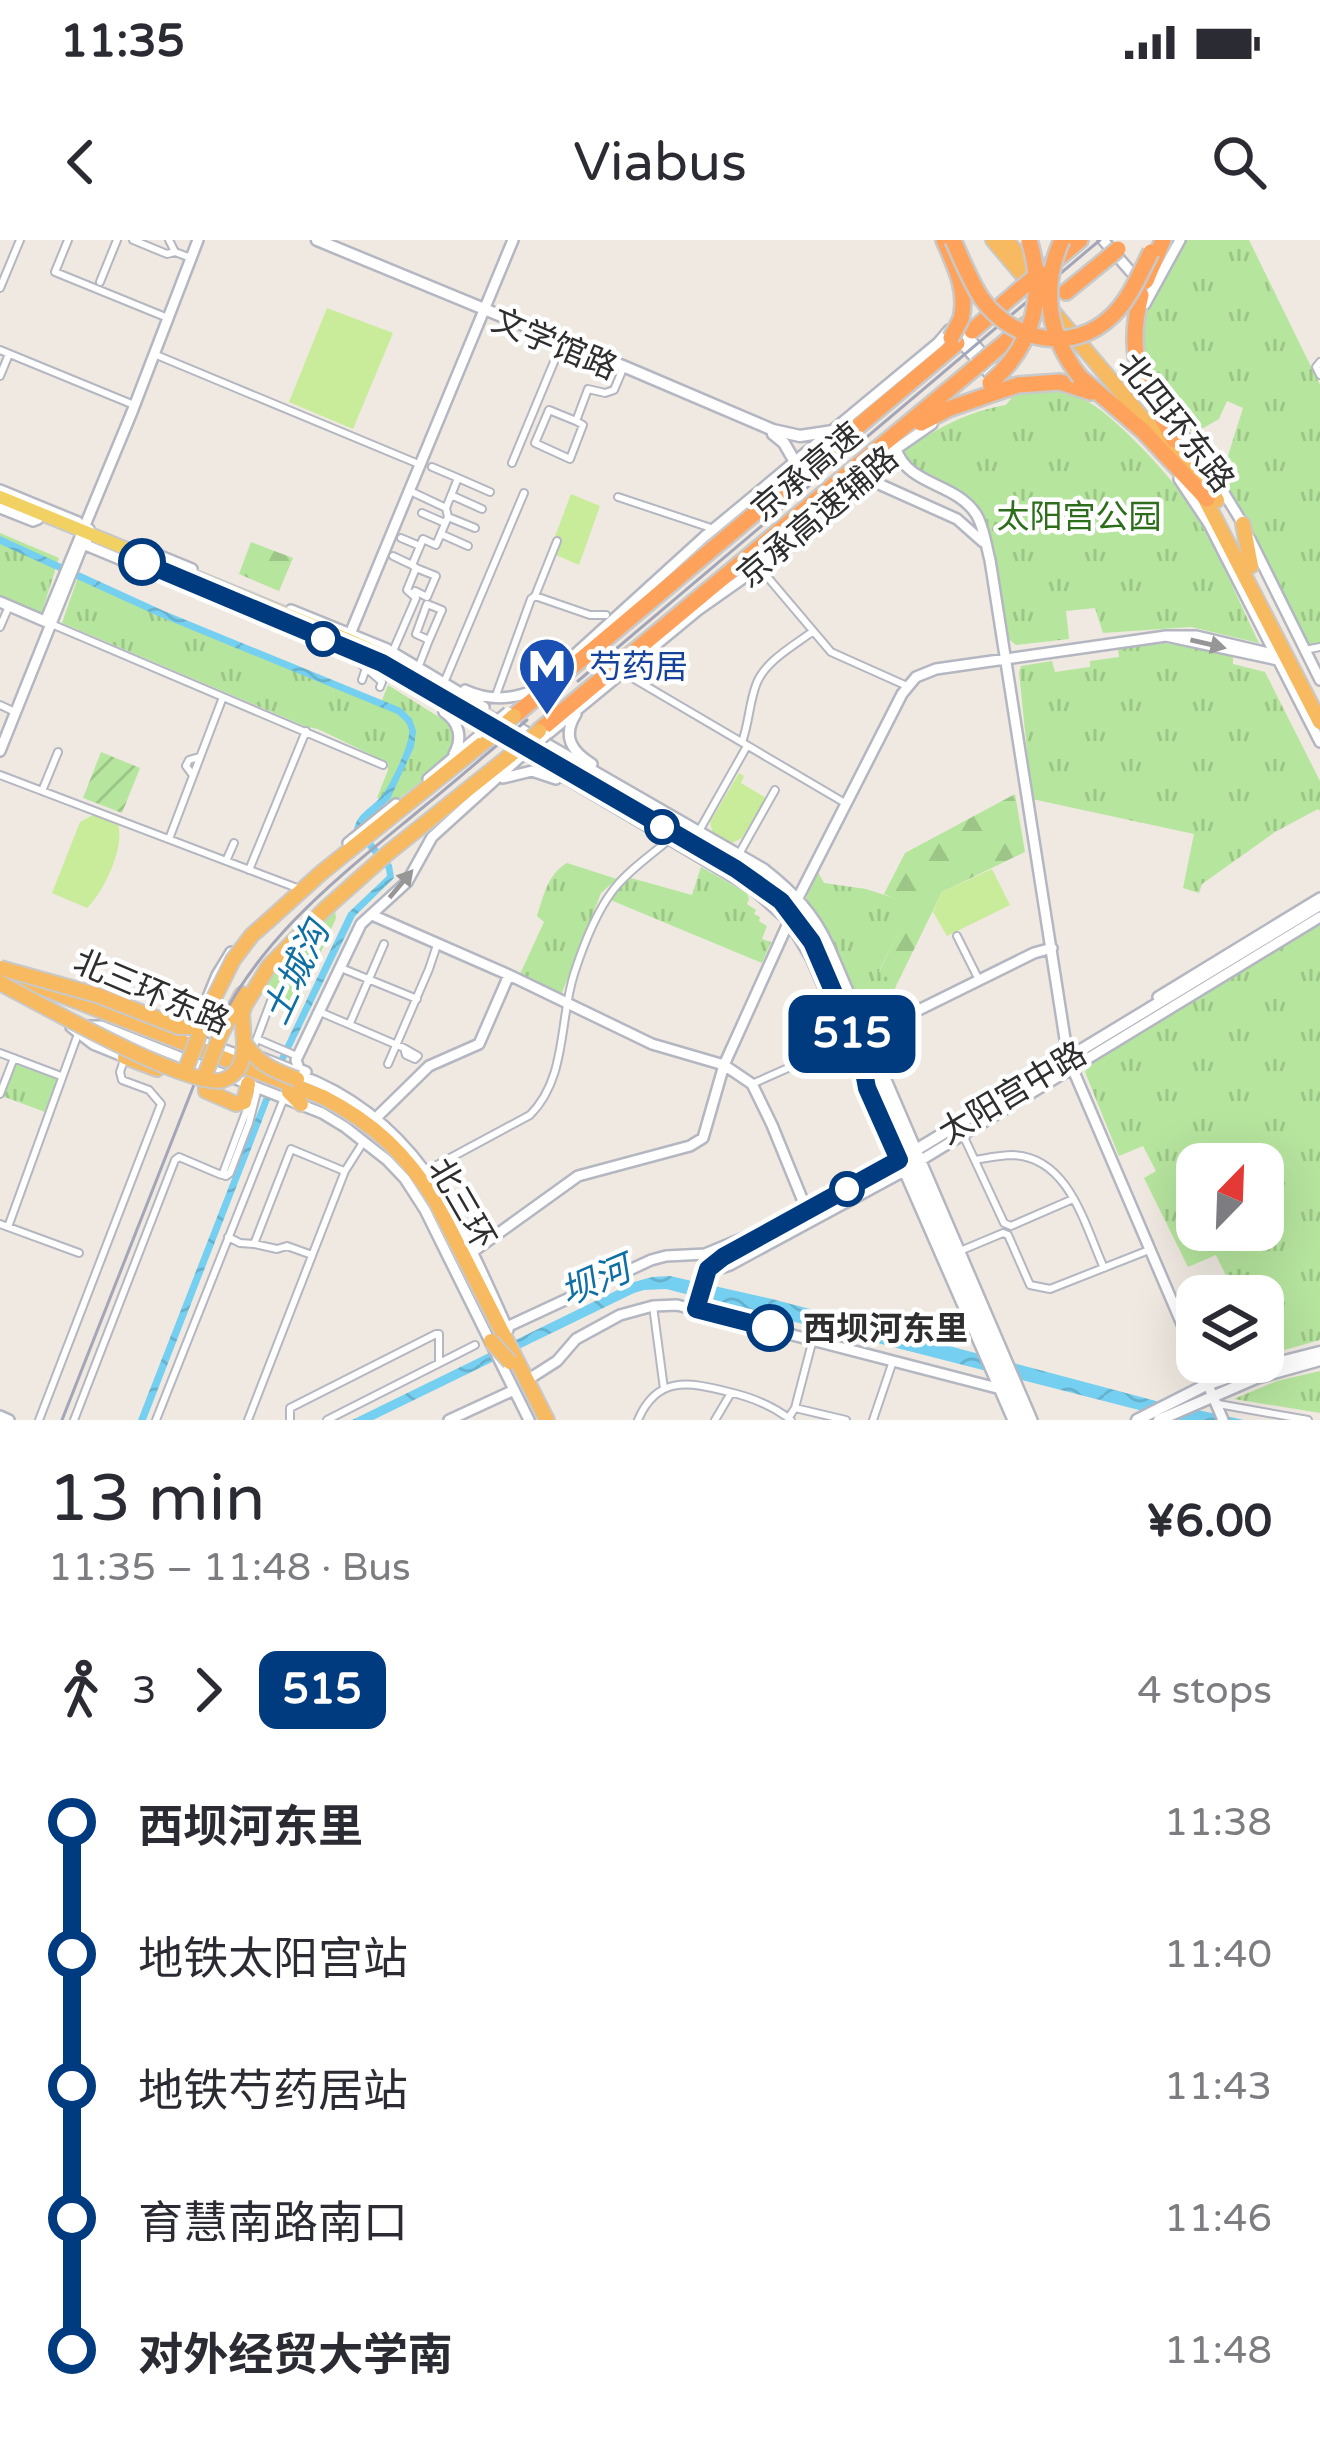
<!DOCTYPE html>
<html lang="en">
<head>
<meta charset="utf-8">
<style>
	body { margin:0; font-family:"Varela Round","Noto Sans SC",sans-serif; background:#f2f2f3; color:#2b2b33; height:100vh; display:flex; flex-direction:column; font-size:45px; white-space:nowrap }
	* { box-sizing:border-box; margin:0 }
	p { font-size:39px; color:#7c7c81 }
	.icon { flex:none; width:66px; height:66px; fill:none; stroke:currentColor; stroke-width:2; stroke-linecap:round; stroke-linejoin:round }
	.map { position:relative; height:1180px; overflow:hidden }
	.sheet { display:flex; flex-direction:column; background:#fff; flex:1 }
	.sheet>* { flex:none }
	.badge { padding:0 24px; border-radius:18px; font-size:42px; line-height:78px }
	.needle { width:78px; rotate:23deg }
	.fabs { position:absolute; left:1176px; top:903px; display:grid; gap:24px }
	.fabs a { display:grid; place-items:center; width:108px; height:108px; border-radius:24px; background:#fff; box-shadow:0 12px 48px #0002; font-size:60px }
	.map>.badge { position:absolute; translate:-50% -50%; box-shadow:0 0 0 6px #fff }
	.legs { display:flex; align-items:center; gap:18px; height:132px; padding:0 48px; font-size:39px }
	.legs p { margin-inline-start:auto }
	.head { display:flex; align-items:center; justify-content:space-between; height:204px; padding:0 48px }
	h1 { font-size:66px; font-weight:600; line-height:90px }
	ul { padding:0 48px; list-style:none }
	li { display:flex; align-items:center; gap:42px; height:132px; font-size:45px }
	li i { display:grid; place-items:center; width:18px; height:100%; margin:0 15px; background:currentColor }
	li i::after { content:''; width:30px; height:30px; margin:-15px; border:9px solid; border-radius:50%; background:#fff }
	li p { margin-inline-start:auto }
	li:first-child i { background:linear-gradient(#0000 50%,currentColor 0) }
	li:last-child i { background:linear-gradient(currentColor 50%,#0000 0) }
	.status { display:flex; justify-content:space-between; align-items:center; height:84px; padding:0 60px; background:#fff; direction:ltr }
	.status svg { height:33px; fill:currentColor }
	header { display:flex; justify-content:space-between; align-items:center; height:156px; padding:0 48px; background:#fff; font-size:54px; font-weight:600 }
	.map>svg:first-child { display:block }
</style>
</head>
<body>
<div class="status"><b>11:35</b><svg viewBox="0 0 49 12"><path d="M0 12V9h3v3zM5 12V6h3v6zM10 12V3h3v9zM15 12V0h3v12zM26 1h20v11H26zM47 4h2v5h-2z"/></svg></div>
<header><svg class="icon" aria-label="back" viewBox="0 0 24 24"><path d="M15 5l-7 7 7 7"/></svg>Viabus<svg class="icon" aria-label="search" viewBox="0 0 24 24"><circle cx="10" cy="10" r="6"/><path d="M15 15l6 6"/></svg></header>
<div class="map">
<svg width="1320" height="1180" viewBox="0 0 1320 1180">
	<defs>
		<pattern id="grass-tufts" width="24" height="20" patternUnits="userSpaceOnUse" patternTransform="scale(3)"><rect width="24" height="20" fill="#b6e59e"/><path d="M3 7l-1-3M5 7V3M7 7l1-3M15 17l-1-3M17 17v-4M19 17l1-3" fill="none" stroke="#9dc588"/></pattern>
		<pattern id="forest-firs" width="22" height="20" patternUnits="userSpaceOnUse" patternTransform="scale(3)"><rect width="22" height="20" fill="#b6e59e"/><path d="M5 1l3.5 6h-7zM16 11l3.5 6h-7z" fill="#9dc588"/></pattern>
		<pattern id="garden-furrows" width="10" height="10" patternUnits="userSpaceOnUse" patternTransform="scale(3)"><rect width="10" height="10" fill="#b6e59e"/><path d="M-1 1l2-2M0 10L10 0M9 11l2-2" fill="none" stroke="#9dc588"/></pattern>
		<pattern id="water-waves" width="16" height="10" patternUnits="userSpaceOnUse" patternTransform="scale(3)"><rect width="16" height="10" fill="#75cff0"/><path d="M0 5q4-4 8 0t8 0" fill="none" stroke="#66b2ce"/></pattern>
	</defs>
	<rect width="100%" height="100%" fill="#efe9e1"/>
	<path fill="url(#grass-tufts)" fill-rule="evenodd" d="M1183,0H1249L1320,145V405L1309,408L1221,238L1243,168L1227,161L1219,179L1193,194L1173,171L1170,172C1119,103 1145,65 1183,0Z
		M1031,150C1077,148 1096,164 1128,194C1152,218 1175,242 1193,271C1219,312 1238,360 1259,403L1191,387L1103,393L1095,368L1066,371L1069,399L1016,405L1007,398C1001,364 997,304 982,274C966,243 907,243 902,211C939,188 963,173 1006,165L1014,155Z
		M0,293L59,318L41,375L0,358Z
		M78,337L381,463L388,445L450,484C463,518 416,544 393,563L377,558L388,530V523L318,489L307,487L62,383Z
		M1162,403L1190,406L1233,417V424L1265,432L1320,541V571L1318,569L1275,592L1202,644L1199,653L1183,648L1194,594L1032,559L1019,432L1021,426L1052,421L1055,432L1090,427V421L1119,417L1118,409Z
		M567,623L617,639L601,653L561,755L520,734L544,682L537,676C544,655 547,635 567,623Z
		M701,627L747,653L749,659L747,664L756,670L754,674L760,677L759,681L767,686L762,699L771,702L762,723L608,659L631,638L692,655Z
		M818,632L824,643L866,649L913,664L879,731L897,744L889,763L898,774L873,786L865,783C850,739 834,698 805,661Z
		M335,670L336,678L296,768L260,750L279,721Z
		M1320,684V1100L1263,1116V1056H1217L1232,1048L1216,1015L1188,1027L1144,938L1156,931L1143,906L1119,916L1085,832L1091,822ZM1197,924H1263V990H1197Z
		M15,821L58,837L45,872L2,856Z
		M1320,1131V1173L1234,1159L1277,1141Z"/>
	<path fill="url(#forest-firs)" d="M251,302L293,318L279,351L239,334Z
		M1015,554L1025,612L942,652L897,744L879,732L912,665L884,654L905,613Z"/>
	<path fill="url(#garden-furrows)" d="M101,512L140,528L122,573L83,558Z"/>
	<path fill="#c9ec9a" d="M327,68L393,93L353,189L289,162Z
		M571,254L600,266L579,325L549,312Z
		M739,533L744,536L741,543L766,558L742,598L730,604L713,595L710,582Z
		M93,575L118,585C125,607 104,652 87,668L52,653L80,582Z
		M992,629L1010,665L947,696L933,672L942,652Z"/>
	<path fill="url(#water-waves)" d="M0,296L164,371L401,468L412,479L416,491L414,507L390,559L360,587L392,625L394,638L355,676L285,821L146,1180H138L279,818L348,673L387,636L386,629L354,592C355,573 372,569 383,554C391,543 411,503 409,490C407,481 403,480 397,474L158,376L0,304Z
		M670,1036L772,1059L1156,1161L1244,1180H1178L666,1049L644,1050L634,1053L373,1180H352L634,1042L652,1037Z"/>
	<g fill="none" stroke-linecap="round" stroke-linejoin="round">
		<defs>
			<path id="minor" d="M68,0L55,32L163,76
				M133,0L167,14L175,12L191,18
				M169,0L175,12
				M100,42L117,0
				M0,48L20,0
				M0,110L134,165
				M154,114L421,225
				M1320,122L1316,127L1320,135
				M0,136L9,114
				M576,181L549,170L535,203L570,219L583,185L576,181L588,149L605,153L614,150L622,131
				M512,223L561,105
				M458,238L490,252
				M410,251L446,268L458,238L432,227
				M451,255L482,269
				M618,257L711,288
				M422,273L445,283
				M448,277L475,288
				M441,294L468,306
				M401,298L420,306
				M393,316L412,325
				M759,327L831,412L907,446
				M415,351L427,357L436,336L416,328
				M535,356L557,301
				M49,383L383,525
				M0,387L9,366
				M307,398L353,418L366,428L362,440
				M1305,410L1320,407
				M393,411L416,358L407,350L416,328L412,325L423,299L436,305L448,277L446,268
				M420,423L429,400L416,394L427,364L442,370L429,400
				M366,428L382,442L380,447
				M624,433L845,563
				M446,438L524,253
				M495,458L531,359L535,356L590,375H606
				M0,465L15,472
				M742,502C749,483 749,464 756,445C764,422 793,406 812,392
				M192,534L186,526L189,520L199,517
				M0,535L297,648
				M42,551L58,512
				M699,591L747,506
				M169,599L223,457
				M739,614L775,550
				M226,621L234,603
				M249,630L306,491
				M957,696L979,740
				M341,728L417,759
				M320,772L404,808L406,815L415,819L418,816L404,808
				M350,783L384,704
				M257,799L297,816
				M253,809L271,761
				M0,813L61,836
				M262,816L299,831
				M388,824L429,729L437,705
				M752,844L847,802
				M0,854L14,818
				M963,895L1004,983L1011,986L1073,959
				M975,920C987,918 1000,915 1013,915C1069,917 1085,986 1104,1028
				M426,931L530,875C567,838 559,781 574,734C583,706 596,672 614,649C629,630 651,615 670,599
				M223,933L250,861
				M0,984L79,1013
				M8,987L78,794
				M228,997L240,1003L254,1004L291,909L344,931
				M254,1004L277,1009L287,1006L312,1015
				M960,1011L1003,993L1008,995L1030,1045L1050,1049L1149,1010
				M653,1066L664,1149
				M1218,1164L1308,1180
				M795,1168L846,1180
				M789,1177L795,1168L813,1099
				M39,1180L161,864L149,850L122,840L120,832L124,820
				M74,1180L175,920L179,917L219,934L226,936L230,933L249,883L258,848
				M156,1180L284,858
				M248,1180L345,931L364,901
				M290,1180V1168L436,1094H439V1123
				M327,1180L475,1105
				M638,1180C657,1135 689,1142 729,1152C751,1157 773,1166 791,1180
				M715,1180L731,1153
				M873,1180L893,1121"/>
			<path id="tertiary" d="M1103,0L1138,40
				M1145,64L1180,0
				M961,89L1013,149
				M959,100L996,141
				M1164,169L1216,240L1243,284
				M896,209C908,246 955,242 976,274C984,286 986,306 990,320L1068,818L1223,1180
				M1179,239L1209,284L1320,502
				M855,242L870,240L957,279L983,302
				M0,250L78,282L80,290
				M0,268L33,281L38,279
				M85,299L88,306L298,393
				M1250,299L1320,440
				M130,309L136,306L192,329
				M0,362L49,383
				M291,370L387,409L484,467
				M49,383L47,377L132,172L198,0
				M350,394L513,0
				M1277,415L1196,396H1166L1278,420
				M369,416L407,444L752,648L789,681L811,718L1013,1180
				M550,437L704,297L938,103L949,90
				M465,450C489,461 511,460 535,450
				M444,472C459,482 463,498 454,514
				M576,474C562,496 571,511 592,524
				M514,485L764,629C793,652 814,673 829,707L1032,1180
				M549,493L698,370L759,327L792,299L812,277L896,209L932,184
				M0,511L89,289
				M503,538L532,531L556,539
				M428,539L481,494
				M348,603L396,564
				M798,658L902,454L916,437L936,429L1166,396
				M372,675L509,735L652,804L724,825L752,844L772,885L805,966
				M1158,757L1320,658
				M206,762L217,735L231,712
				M86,786H101L322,873L345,887L387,920L405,939L425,970L529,1180
				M71,787L93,804L125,817
				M172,791L247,818
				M866,796L1034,713L1052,708
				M306,832L299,829L296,820L361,684L407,642L432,597L519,518
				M297,834C418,878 459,981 508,1090
				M379,875L429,826L479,804L509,735
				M918,922L1320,677
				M471,1013L578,936L690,906L703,898L724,825L790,679
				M705,1014L756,993
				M712,1031L730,1025L904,931
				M507,1087L651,1020L666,1016L706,1014
				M532,1137L557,1121L576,1099L620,1075L653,1066L677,1065L997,1148
				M0,1176L9,1180
				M449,1180L514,1150"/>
			<path id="secondary" d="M317,0L630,129L773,190L800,196L833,191
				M773,194L784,203L795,222
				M530,501L768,641L796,665L818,699L1025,1180
				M627,566C679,597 764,635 799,682C816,705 825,733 836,758
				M861,816L867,847
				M901,907L1017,1177
				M696,1068L708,1029L723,1017L911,913L1320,665
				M1137,1180L1206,1145L1253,1129L1320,1112
				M1159,1180L1256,1138L1320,1120"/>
			<path id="primary" d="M0,257L347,399L380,414L517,493
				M295,386L359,412"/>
			<path id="trunk" d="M993,0L1032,46
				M1006,0L1036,36
				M1050,68L1179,221
				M1178,205L1217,260
				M1202,253L1320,482
				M1243,284L1251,326
				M268,681L321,633L488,499
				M20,739L323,857C375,884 405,913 436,962L547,1180
				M220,796L242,754
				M244,802L242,773L245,765L269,726L324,670L388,613L512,514
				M125,817L157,829
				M205,835L206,851L236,864L244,862L248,844
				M289,852L301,864"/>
			<path id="motorway" d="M944,0C955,26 968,50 961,79
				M1050,25L1080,0
				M1146,41L1163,0
				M1066,52L1110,16
				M1141,55C1124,122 1144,144 1174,200
				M972,91L1018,51
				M991,114L1026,85
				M1080,137L1143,191L1207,259
				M1018,145L1060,142L1091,152
				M921,183L948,169L1000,151
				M514,476L957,103
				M539,491L977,126"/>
		</defs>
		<use href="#minor" stroke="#b4b7c1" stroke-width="10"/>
		<use href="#tertiary" stroke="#b4b7c1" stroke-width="14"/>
		<use href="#secondary" stroke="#b4b7c1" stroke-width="15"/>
		<use href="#primary" stroke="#c9c9c9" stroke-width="16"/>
		<use href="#trunk" stroke="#c9c9c9" stroke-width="18"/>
		<use href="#motorway" stroke="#c9c9c9" stroke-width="20"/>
		<use href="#minor" stroke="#fff" stroke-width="6"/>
		<use href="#tertiary" stroke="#fff" stroke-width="9"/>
		<use href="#secondary" stroke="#fff" stroke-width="10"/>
		<use href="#primary" stroke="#f2d163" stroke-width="12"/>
		<use href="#trunk" stroke="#f8ba60" stroke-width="14"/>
		<use href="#motorway" stroke="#ffa35c" stroke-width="15"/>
		<path stroke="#a3a6b8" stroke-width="3" d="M578,441L1100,0
			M62,1180L212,799C255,700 340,636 421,569C457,540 491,510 527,480"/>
		<defs>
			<path id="tertiary-bridge" d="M481,494L508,472
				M519,518L546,495"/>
			<path id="trunk-bridge" d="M488,499L514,476
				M512,514L539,491
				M0,728L97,755L179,787H190L204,778L233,720L252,695L268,681
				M0,743C37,762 191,850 223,840C241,834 244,818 244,802
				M244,802C258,824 273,830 297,839
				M187,826L199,795
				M205,835L220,796
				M491,1101L510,1122"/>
			<path id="motorway-bridge" d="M953,0C962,20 970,41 982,59C1013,102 1073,114 1112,76C1130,59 1140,33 1151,12
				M1062,0C1040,48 1048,96 1080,137
				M1110,16L1118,9
				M1018,51L1040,33
				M951,98L961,79
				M977,126L991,114
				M990,143C1034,105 1046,55 1029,0
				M1000,151L1018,145"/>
		</defs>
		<use href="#tertiary-bridge" stroke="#b4b7c1" stroke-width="14" stroke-linecap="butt"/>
		<use href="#trunk-bridge" stroke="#c9c9c9" stroke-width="18" stroke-linecap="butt"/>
		<use href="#motorway-bridge" stroke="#c9c9c9" stroke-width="20" stroke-linecap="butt"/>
		<use href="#tertiary-bridge" stroke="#fff" stroke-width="9"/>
		<use href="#trunk-bridge" stroke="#f8ba60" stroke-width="14"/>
		<use href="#motorway-bridge" stroke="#ffa35c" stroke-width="15"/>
	</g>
	<defs><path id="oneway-solid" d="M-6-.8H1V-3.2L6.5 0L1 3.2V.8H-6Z" transform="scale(3)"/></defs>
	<g fill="#969696">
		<use href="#oneway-solid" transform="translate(1208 404) rotate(13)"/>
		<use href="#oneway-solid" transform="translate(401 644) rotate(-50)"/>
	</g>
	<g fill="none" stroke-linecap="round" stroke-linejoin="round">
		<defs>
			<path id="line-1" d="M142,322L382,423L736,629L781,661L812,702L861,816L867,848L899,920L723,1017L708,1029L696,1069L770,1088"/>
		</defs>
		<use href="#line-1" stroke="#fff" stroke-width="27"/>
		<use href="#line-1" stroke="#003b80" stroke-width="18"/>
	</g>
	<defs>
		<symbol id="metro-pin" viewBox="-11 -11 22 30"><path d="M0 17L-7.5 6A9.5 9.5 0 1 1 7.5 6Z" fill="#1a4fb4" stroke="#fff"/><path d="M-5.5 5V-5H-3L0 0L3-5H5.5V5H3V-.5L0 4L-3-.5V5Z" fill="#fff"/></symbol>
	</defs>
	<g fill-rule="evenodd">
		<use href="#metro-pin" x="514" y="393" width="66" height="90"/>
	</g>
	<g fill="#fff" stroke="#003b80" stroke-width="6">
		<circle cx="142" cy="322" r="21"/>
		<circle cx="323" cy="399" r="15"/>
		<circle cx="662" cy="587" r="15"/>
		<circle cx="847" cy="949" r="15"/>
		<circle cx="770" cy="1088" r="21"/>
	</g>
	<g text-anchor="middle" stroke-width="9" stroke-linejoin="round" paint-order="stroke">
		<g font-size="33" fill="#2e2e2e" stroke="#fff">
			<text transform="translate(555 103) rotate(23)" y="12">文学馆路</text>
			<text transform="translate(1177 182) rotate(52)" y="12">北四环东路</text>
			<text transform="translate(806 231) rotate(-40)" y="12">京承高速</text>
			<text transform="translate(817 276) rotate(-40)" y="12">京承高速辅路</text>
			<text transform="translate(152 751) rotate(23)" y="12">北三环东路</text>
			<text transform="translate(1012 852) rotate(-31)" y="12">太阳宫中路</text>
			<text transform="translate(463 963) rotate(60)" y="12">北三环</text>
		</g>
		<g font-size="33" fill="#2c6e1b" stroke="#fff">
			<text x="1079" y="288">太阳宫公园</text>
		</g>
		<g font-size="33" fill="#164399" stroke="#fff" text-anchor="start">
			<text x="589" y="438">芍药居</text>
		</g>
		<g font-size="33" font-weight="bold" fill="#2e2e2e" stroke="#fff" text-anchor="start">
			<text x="803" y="1100">西坝河东里</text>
		</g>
		<g font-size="36" font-style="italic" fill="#0d6fa3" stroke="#fff">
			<text transform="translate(295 732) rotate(-65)" y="13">土城沟</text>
			<text transform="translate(595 1040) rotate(-23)" y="13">坝河</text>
		</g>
	</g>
</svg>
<div class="fabs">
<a><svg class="needle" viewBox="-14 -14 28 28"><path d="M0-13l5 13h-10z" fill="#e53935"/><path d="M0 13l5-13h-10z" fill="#7c7c81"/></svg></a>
<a><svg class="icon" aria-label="layers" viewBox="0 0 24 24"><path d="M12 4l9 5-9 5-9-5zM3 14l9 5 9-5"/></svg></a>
</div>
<b class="badge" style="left:852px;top:794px;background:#003b80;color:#fff">515</b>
</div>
<section class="sheet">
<div class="head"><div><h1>13 min</h1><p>11:35 – 11:48 · Bus</p></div><b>¥6.00</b></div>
<div class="legs"><svg class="icon" aria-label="walk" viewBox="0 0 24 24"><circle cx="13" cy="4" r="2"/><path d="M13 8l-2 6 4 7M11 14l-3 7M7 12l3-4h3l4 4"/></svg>3<svg class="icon" aria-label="forward" viewBox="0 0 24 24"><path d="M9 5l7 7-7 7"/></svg><b class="badge" style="background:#003b80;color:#fff">515</b><p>4 stops</p></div>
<ul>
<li><i style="color:#003b80"></i><b>西坝河东里</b><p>11:38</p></li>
<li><i style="color:#003b80"></i><span>地铁太阳宫站</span><p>11:40</p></li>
<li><i style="color:#003b80"></i><span>地铁芍药居站</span><p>11:43</p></li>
<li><i style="color:#003b80"></i><span>育慧南路南口</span><p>11:46</p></li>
<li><i style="color:#003b80"></i><b>对外经贸大学南</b><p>11:48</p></li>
</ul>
</section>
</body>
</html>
